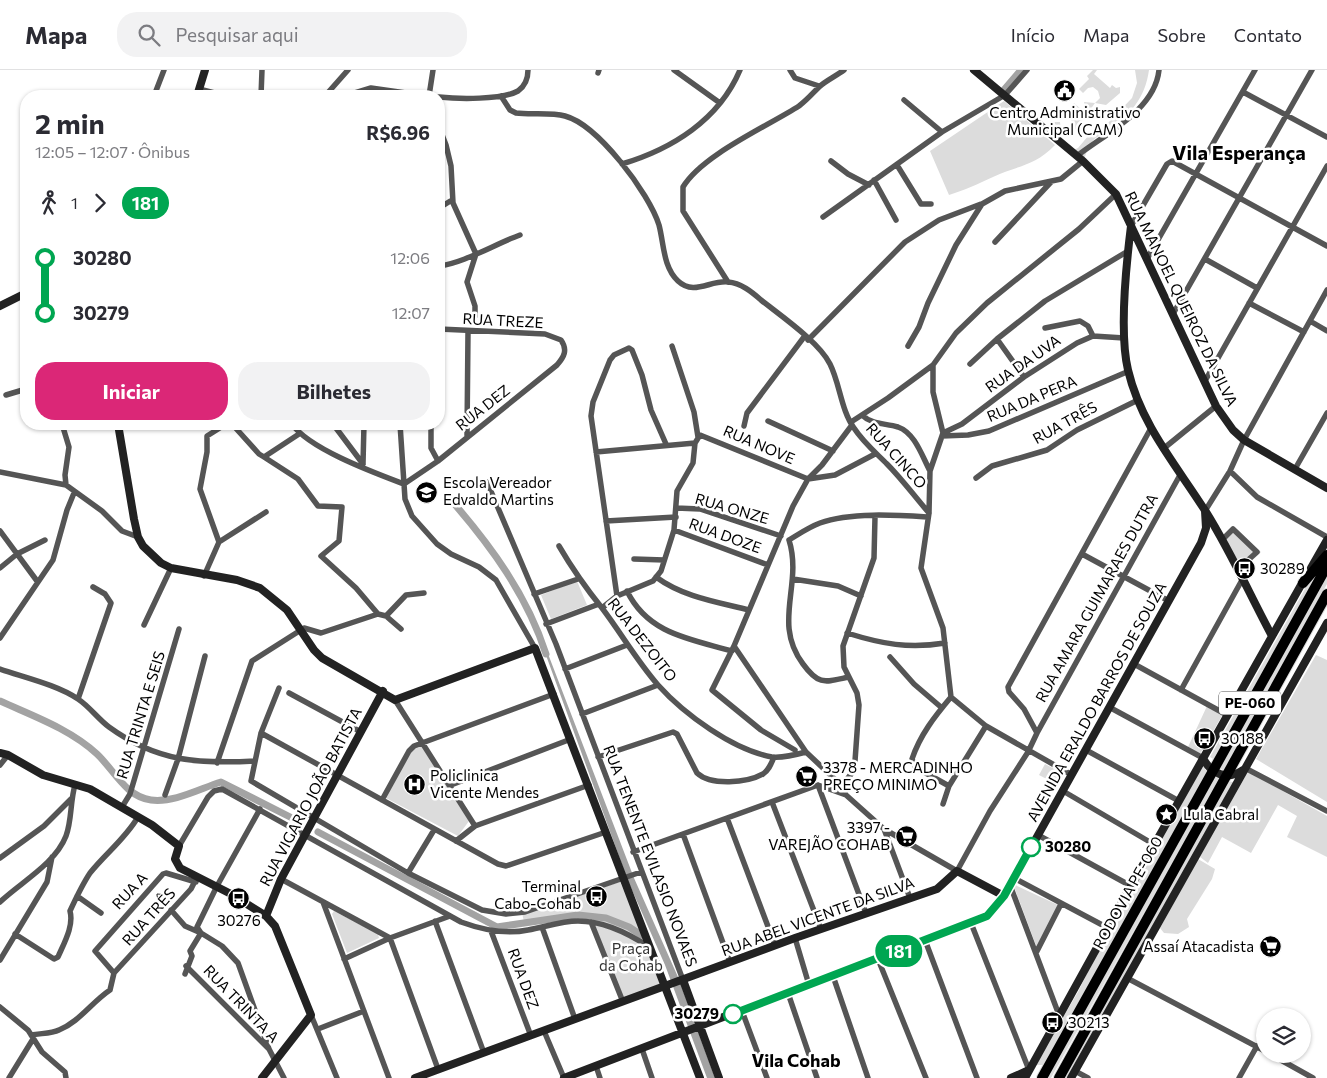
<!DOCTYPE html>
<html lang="pt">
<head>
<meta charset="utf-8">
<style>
	body { margin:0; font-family:Commissioner,sans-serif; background:#f2f2f3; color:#2b2b33; height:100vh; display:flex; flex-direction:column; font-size:19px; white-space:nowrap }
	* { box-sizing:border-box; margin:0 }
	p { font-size:16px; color:#7c7c81 }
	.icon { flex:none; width:28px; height:28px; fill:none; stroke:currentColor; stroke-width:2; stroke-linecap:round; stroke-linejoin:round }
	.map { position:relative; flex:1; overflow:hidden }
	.side { position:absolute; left:20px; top:20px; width:425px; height:340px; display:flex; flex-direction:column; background:#fff; border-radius:20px; box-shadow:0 1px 4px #0004 }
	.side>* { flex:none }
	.badge { padding:0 10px; border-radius:16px; font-size:18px; line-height:32px }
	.controls { position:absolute; left:1256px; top:938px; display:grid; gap:10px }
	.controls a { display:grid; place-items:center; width:55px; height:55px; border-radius:50%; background:#fff; box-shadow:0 1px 4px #0004; font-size:25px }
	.map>.badge { position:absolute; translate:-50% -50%; box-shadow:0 0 0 2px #fff }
	.legs { display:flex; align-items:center; gap:8px; height:55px; padding:0 15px; font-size:16px }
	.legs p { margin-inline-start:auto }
	.overview { display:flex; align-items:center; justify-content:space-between; height:85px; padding:0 15px }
	h1 { font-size:28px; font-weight:700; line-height:38px }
	.primary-button { display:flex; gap:10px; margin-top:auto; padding:10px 15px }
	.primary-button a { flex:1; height:58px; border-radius:20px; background:#db2777; color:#fff; font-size:20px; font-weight:700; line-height:58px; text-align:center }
	.primary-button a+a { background:#f2f2f3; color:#2b2b33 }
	ul { padding:0 15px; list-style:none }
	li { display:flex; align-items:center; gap:18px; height:55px; font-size:19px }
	li i { display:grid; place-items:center; width:8px; height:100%; margin:0 6px; background:currentColor }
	li i::after { content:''; width:12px; height:12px; margin:-6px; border:4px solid; border-radius:50%; background:#fff }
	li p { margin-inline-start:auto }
	li:first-child i { background:linear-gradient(#0000 50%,currentColor 0) }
	li:last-child i { background:linear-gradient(currentColor 50%,#0000 0) }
	header { display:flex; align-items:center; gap:30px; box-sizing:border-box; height:70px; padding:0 25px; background:#fff; border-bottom:1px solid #e1e1e2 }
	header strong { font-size:24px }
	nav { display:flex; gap:28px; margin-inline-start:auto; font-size:18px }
	.search { width:350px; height:45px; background:#f2f2f3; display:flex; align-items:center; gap:12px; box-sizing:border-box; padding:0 18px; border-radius:20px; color:#7c7c81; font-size:19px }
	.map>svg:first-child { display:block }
</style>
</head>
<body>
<header>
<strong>Mapa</strong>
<div class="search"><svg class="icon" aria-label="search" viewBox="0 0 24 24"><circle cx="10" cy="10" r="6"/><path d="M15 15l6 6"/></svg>Pesquisar aqui</div>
<nav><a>Início</a><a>Mapa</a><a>Sobre</a><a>Contato</a></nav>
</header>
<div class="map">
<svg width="1327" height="1008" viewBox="0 0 1327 1008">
	<rect width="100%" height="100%" fill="#fff"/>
	<path fill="#dcdcdc" d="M1093,0H1097L1094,4L1110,18L1112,15L1116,18L1120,17V23L1106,35L1095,33L1077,58L1066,67L1052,55L1054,52H1060L1061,62L1072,61L1071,38L1074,33L1082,40L1085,35L1084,32L1095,33L1100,28L1098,21L1093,17L1088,18L1083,23L1079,19L1089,9L1087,6Z
		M1135,0H1149C1145,29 1130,45 1106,61C1101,65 1094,68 1091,73C1087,78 1086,86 1083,91L1071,81L1078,78L1089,65L1107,54L1132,28L1137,13Z
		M1004,31L1055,75C1034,97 1018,95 993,107C978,114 965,120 949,125L930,81Z
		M1233,458L1261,482L1242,500L1224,466Z
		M1326,490L1215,690L1210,687L1306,517Z
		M1327,501V514L1223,700L1218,698Z
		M577,511L587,535L551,549L541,525Z
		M1316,585L1327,590V732L1256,689Z
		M1207,636L1223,644L1200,684L1188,677Z
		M413,677H422L469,751L458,766L384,727Z
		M1045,694L1064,704L1058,715L1039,705Z
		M1203,696L1207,702L1044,995H1035L1078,922L1111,855Z
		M1246,700L1327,746V787L1287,767L1297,746L1278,735L1251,783L1222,767L1208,793L1200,787Z
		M1213,705L1220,707L1051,1008H1045Z
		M1226,711L1234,712L1067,1008H1060Z
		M1198,789L1215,799L1212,809L1187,849L1189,857L1178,864L1164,863L1160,858Z
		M620,812L647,872L663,914L623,930L593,850L565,844L525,856L522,843Z
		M1013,814L1058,835L1037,878Z
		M334,841L378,864L379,868L347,883L332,844Z"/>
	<path fill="#a3a3a3" d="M545,576L634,808L678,907L715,1008H707L665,895L628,811L543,577Z"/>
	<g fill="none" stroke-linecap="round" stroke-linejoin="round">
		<path stroke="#a3a3a3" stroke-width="7" d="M1003,21L1021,0
			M451,430C491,476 527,525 546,584
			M0,631C33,646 70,659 97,684C114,700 126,727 151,730C174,733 199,719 221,712L300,752
			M318,762L497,857L578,845L606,848L629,857L641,865"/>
		<defs>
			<path id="highway" d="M1303,513L1327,485
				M1042,1008L1327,496
				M1059,1008L1327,524"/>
		</defs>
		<use href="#highway" stroke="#dbdbdb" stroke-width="12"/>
		<path stroke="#555" stroke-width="5.5" d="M674,0L720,33
			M790,0L795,8L819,16
			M598,3L599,0
			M199,19L226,26
			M1243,22L1327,67
			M154,26L164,0
			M261,26L262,0
			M325,26L348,0
			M345,26L371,18L427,26
			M429,26L433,0
			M501,26L510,40L516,43C530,45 551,42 565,46C598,55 649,123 659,155C664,174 663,197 678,211C694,226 710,210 728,212C741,213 752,222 761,230C781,246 819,272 830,294C840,314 841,340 854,358C863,372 875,382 887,394C902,409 915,427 929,443
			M439,27C458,29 502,30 518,21C525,16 528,8 528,0
			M904,30L942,62
			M439,57L446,75L451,96L453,133L476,184
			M1077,86C1105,64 1155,40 1159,0
			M831,91L848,104L869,115
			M622,94C672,79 719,50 740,0
			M897,95L921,134H931
			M874,110L896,150
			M439,138L452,130
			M823,147L942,62L1005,25L1027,0
			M1131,156L1167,94L1172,91L1327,176
			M995,172L1051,112
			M1147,189L1255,0
			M1205,189L1257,218
			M439,196C464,193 495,174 520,165
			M728,212L683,141V117C702,85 768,56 799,36C807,30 812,24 819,17C825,11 836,6 844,0
			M1249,233L1304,262
			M1173,244L1312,0
			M475,246V236L467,212L476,184
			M1310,251L1327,261
			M1045,258L1080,251L1088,256L1093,266
			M997,269L1024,307
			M808,270L905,172L939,150L981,134
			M672,276L694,342L698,367
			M908,276L919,257L928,233L956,175L982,134L1005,121L1061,109L1083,91
			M970,294L997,269L1045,231L1128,181
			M1205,311L1327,96
			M6,325L26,319
			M862,345C872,355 885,353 898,357C915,363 922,386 930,401
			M768,351L833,381
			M851,352L888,328L933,295
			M62,354L69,377L65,405L66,415L102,441L122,461L138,467
			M232,354L259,384L264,387L299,364
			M292,354C309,379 375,403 404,414
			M333,354L363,394
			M400,354L405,429L412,446L437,474L451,484L479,497L496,510L535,578
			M431,354V378L438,391
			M744,356L747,343L804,267
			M943,363L962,354L1024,307L1077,273L1093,266L1124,268
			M467,365L468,262
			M942,366L968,365L989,361L1129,301
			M1163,379L1216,336
			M596,382L695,373
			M264,387L298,409L318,436L342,437L339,471L321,486L356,518L378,544
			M363,394L364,354
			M1295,399L1327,343
			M1230,401L1257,427L1327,467
			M0,402L66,415
			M976,408L992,396L1047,380L1077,360L1138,330
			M487,412L556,574L683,910
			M404,414L438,391L557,295C564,287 568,280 561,270L545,264L439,259
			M676,438L700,439L781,466
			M1205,441L1230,401L1244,370L1327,220
			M606,451L676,447
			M674,460L768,495
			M0,461L37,511
			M789,470C803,515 772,553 803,594C819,616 825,612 849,607
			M789,470C799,464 809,457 820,453C850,442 896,445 928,447
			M1222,470L1233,459L1257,482L1237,500
			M219,472L200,419L207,382V366L226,354
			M559,476C573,500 585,517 602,538C621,563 637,591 658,615C684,644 733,680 772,687C783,688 795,685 806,682
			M1082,484L1169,531
			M634,489L664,490
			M0,498L17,484L45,470
			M204,506L219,472L266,442
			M656,507C683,527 717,532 749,540
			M793,509L838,516L861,526
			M627,521C648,564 690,569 732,581
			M534,524L578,509
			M617,526L591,346L593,332L610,290L614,285L629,278L632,280L642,305L651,340L666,374
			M602,538L617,526L653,511L661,501L674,460L677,421L693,393L695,373L700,365L808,409L835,405L875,384
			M386,546L406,525L424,523
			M546,554L599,534
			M144,555L171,498
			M847,563C882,574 909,579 945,573
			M0,568L53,490L67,440L74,423
			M734,576L806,682L842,716L846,725L884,759L957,801L990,741L1028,682L1037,663L1180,405
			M890,587L914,614L942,638
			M1134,594L1227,645
			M0,599C23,607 58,615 78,629C90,637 98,649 109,657C157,692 199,694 255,691
			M565,599L627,575
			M279,618L261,663L251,711L408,803L482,840L506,844L525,842L641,802
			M1181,620L1242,510
			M289,623L361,662
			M78,629L111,533L105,524L93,517
			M395,630L475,756
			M1109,637L1203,688
			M582,644L658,615
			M261,663L498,794L506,796L606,762
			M1037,663L1024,639L1009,622L1008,617L1151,358
			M795,680L761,660L712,620L734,576L793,436L808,409L822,395L852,355
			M1086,680L1179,731
			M598,687L673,662L677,664L697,703C711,716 747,713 763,704C769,700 771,694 774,687
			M217,693L252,591L304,558L321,563L378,544L386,546L401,559
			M0,695L8,685
			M1245,698L1327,741
			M1072,705L986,656L951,627L943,558L921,498L929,443L930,401L943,363L933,322V295L956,263L987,233L1079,159L1116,124
			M451,715L571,669
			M818,715L866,843
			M842,716L851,704L855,691L859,635L857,623L844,597L843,576L874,488L875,447
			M949,716L915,697L912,689C920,665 935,646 951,627
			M1063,721L1155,775
			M165,725L178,689L205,586
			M382,730L409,681L414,676L554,624
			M772,732L821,859
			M943,734L949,716L986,656
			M122,737L130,724L179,559
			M260,739L217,816L197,857L201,863L222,876L238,893L269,979
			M727,748L775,875
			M884,759L910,828
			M683,764L730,892
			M1038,765L1131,816
			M456,771L475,756L589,715
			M179,776L208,727L214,721L222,719L461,852C483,860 505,865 528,860C545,857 561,851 578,851C603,851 628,863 649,877
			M633,782L818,715L846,725
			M0,788L44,756L71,729
			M408,803L434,760
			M1014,808L1108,858
			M281,809L390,868L438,999
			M1010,815L1059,945
			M77,826L101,843
			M0,832C21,812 55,794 66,766C72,750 70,732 75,715
			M323,832L389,1008
			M171,840L185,856L201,863L190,881L192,886L185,904
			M435,851L484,983
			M591,852L623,932
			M971,853L1029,1000
			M542,857L575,949
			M491,861L531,966
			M15,864L54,889L58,887C64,873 74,856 70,841C76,828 82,815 90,803C106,783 125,769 138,747
			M795,868L809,915
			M925,870L977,1008
			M1036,883L1061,834
			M344,889L390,868L450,846
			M878,889L926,1008
			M0,890L47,812L52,787
			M186,896L269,979L284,1008
			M114,903L191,819L196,809
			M833,906L868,1008
			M1127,908L1265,981
			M788,923L817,1008
			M0,937L28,960L42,982L65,1002L66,1008
			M742,941L767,1008
			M311,945L337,1008
			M318,959L364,941
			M544,961L564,1008
			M31,965C41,963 51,964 59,960C79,952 92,932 110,920L114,903L95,881L163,804L166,803L196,812
			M642,979L652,1008
			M1270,984L1313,1008
			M596,996L600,1008
			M1075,1001L1088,1008
			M9,1008L33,969
			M1239,1008L1257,976"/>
		<path stroke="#222" stroke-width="8" d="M974,0L1083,91L1116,124L1216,336L1233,360L1244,370L1327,418
			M197,26L205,0
			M1131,156C1126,196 1119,262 1128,300C1141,355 1177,396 1206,442C1231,482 1250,525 1272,566
			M0,236L26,223
			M118,354L134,449L138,467L143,476L161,493L171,498L237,510L260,518L287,540L314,580L322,588L395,630L535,578L700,1008
			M1311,498L1327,470
			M0,683L8,685L43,705L90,719L152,755L179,776L175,789L180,798L231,824L266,846L275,856L311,945L262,1008
			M1203,688C1211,704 1227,711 1243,700
			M266,846L281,809L383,621
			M683,910L719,1008
			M415,1008L795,868L937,819L957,801L1004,826
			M564,1008L987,846L1004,826L1201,473L1206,458L1205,441
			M1011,1008L1029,1000
			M1025,1008L1131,816L1305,508
			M1071,1008L1327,553"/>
		<use href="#highway" stroke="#000" stroke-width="10"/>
	</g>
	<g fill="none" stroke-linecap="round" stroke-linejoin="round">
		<defs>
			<path id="line-1" d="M733,944L987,846L1004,826L1031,777"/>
		</defs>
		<use href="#line-1" stroke="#fff" stroke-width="11"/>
		<use href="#line-1" stroke="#00a651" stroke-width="8"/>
	</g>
	<defs>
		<symbol id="civic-disc" viewBox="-11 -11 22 22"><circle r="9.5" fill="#000" stroke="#fff"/><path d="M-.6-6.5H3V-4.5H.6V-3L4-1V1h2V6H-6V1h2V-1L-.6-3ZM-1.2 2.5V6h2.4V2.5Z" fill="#fff"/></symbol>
		<symbol id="school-disc" viewBox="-11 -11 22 22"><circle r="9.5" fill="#000" stroke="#fff"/><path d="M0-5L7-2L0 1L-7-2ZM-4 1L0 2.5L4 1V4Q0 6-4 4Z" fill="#fff"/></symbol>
		<symbol id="bus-disc" viewBox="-11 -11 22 22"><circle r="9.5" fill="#000" stroke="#fff"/><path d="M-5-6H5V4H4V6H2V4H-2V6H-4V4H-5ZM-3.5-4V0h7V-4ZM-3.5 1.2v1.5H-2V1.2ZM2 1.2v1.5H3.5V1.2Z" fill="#fff"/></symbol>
		<symbol id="supermarket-disc" viewBox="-11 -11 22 22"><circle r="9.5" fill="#000" stroke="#fff"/><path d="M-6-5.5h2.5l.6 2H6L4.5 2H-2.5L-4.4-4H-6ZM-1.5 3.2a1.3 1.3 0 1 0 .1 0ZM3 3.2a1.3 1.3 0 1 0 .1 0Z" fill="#fff"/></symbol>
		<symbol id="hospital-disc" viewBox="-11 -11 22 22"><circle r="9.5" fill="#000" stroke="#fff"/><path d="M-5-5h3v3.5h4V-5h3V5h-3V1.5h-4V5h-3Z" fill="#fff"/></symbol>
		<symbol id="sight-disc" viewBox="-11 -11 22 22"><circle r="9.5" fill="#000" stroke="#fff"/><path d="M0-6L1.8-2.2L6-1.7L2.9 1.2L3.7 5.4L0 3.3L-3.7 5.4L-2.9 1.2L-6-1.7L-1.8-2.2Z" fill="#fff"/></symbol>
	</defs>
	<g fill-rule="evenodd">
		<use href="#civic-disc" x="1052" y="8" width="25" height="25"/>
		<use href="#school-disc" x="414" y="410" width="25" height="25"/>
		<use href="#bus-disc" x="1232" y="486" width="25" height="25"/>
		<use href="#bus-disc" x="1192" y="656" width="25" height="25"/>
		<use href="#supermarket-disc" x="794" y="694" width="25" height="25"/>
		<use href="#hospital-disc" x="402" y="702" width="25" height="25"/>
		<use href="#sight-disc" x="1154" y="732" width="25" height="25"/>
		<use href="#supermarket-disc" x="894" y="754" width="25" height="25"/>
		<use href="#bus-disc" x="584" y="814" width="25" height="25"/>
		<use href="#bus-disc" x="226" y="816" width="25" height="25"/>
		<use href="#supermarket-disc" x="1258" y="864" width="25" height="25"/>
		<use href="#bus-disc" x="1040" y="940" width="25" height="25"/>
	</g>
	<g fill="#fff" stroke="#00a651" stroke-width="2.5">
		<circle cx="1031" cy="777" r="9"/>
		<circle cx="733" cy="944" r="9"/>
	</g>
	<g text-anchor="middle" stroke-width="5" stroke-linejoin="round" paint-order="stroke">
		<rect fill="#fff" stroke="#4c4c4c" stroke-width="1" x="1219" y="621.5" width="62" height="23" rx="4"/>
		<g font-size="14" font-weight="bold" fill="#000">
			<text x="1250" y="638">PE-060</text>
		</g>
		<g font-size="15" fill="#000" stroke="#fff" text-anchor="start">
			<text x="1065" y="48" text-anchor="middle">Centro Administrativo<tspan x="1065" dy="17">Municipal (CAM)</tspan></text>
			<text x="443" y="418">Escola Vereador<tspan x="443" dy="17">Edvaldo Martins</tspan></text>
			<text x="1260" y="504">30289</text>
			<text x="1221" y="674">30188</text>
			<text x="823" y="703">3378 - MERCADINHO<tspan x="823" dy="17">PREÇO MINIMO</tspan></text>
			<text x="430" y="711">Policlinica<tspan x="430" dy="17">Vicente Mendes</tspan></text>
			<text x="1183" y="750">Lula Cabral</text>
			<text x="890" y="763" text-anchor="end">3397 -<tspan x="890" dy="17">VAREJÃO COHAB</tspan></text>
			<text x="581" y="822" text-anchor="end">Terminal<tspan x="581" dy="17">Cabo-Cohab</tspan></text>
			<text x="239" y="856" text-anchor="middle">30276</text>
			<text x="1254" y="882" text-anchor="end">Assaí Atacadista</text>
			<text x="1068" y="958">30213</text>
		</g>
		<g font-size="15" fill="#000" stroke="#fff">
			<text transform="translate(1181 229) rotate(64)" y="5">RUA MANOEL QUEIROZ DA SILVA</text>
			<text transform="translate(503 251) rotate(3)" y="5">RUA TREZE</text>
			<text transform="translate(1023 294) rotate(-35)" y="5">RUA DA UVA</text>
			<text transform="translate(1032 329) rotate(-23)" y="5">RUA DA PERA</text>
			<text transform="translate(483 338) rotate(-38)" y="5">RUA DEZ</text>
			<text transform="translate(1065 353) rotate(-29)" y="5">RUA TRÊS</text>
			<text transform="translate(759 375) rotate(23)" y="5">RUA NOVE</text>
			<text transform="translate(896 386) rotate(48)" y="5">RUA CINCO</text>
			<text transform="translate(732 439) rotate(16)" y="5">RUA ONZE</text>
			<text transform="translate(725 466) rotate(20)" y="5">RUA DOZE</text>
			<text transform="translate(1097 528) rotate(-61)" y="5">RUA AMARA GUIMARAES DUTRA</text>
			<text transform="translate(642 570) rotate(52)" y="5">RUA DEZOITO</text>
			<text transform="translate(1097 632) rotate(-61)" y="5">AVENIDA ERALDO BARROS DE SOUZA</text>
			<text transform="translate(141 645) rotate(-73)" y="5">RUA TRINTA E SEIS</text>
			<text transform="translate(311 727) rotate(-62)" y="5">RUA VIGARIO JOÃO BATISTA</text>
			<text transform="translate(650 786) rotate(69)" y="5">RUA TENENTE EVILASIO NOVAES</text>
			<text transform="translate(130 821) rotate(-47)" y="5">RUA A</text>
			<text transform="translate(1128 823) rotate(-61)" y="5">RODOVIA PE-060</text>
			<text transform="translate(149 847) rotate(-48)" y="5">RUA TRÊS</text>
			<text transform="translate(818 847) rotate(-20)" y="5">RUA ABEL VICENTE DA SILVA</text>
			<text transform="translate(523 909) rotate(70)" y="5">RUA DEZ</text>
			<text transform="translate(241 934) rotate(46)" y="5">RUA TRINTA A</text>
		</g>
		<g font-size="15" font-weight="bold" fill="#000" stroke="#fff" text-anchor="start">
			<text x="1045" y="782">30280</text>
			<text x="719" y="949" text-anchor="end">30279</text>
		</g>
		<g font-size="15" fill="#333" stroke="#fff">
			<text x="631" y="884">Praça<tspan x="631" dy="17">da Cohab</tspan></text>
		</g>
		<g font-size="18" font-weight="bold" fill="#000" stroke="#fff">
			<text x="796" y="997">Vila Cohab</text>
		</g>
		<g font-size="20" font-weight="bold" fill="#000" stroke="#fff">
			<text x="1239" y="90">Vila Esperança</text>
		</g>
	</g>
</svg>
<div class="controls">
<a><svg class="icon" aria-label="layers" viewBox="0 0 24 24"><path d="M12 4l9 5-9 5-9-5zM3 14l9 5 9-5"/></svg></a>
</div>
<b class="badge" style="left:899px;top:881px;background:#00a651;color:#fff">181</b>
<section class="side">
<div class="overview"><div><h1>2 min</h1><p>12:05 – 12:07 · Ônibus</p></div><b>R$6.96</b></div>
<div class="legs"><svg class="icon" aria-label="walk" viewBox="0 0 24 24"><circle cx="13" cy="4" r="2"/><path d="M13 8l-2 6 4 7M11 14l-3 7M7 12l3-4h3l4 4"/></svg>1<svg class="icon" aria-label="forward" viewBox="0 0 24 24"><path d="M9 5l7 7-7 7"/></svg><b class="badge" style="background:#00a651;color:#fff">181</b></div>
<ul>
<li><i style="color:#00a651"></i><b>30280</b><p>12:06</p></li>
<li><i style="color:#00a651"></i><b>30279</b><p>12:07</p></li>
</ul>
<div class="primary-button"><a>Iniciar</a><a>Bilhetes</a></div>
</section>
</div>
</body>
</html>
